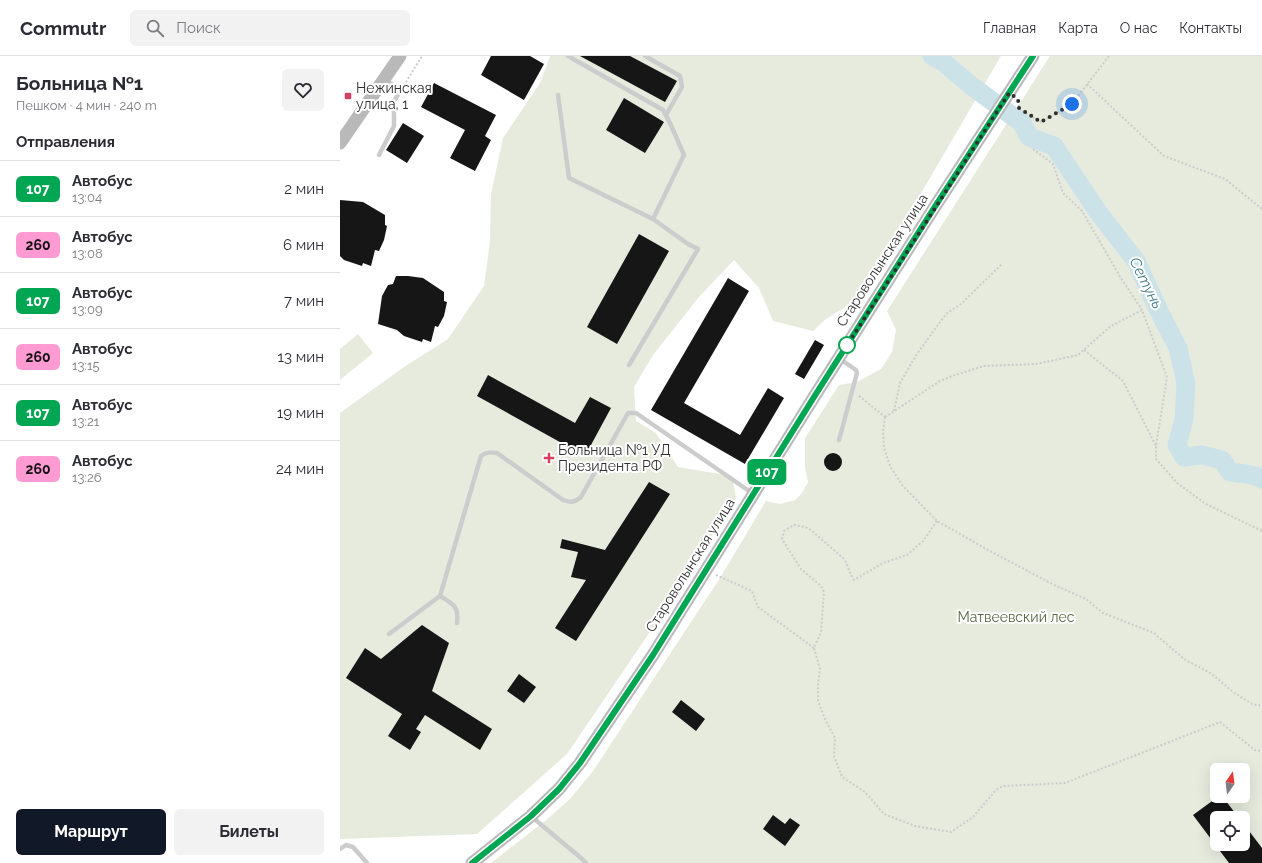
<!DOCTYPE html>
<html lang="ru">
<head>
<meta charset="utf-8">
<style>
	body { margin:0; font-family:Raleway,sans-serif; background:#f2f2f3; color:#2b2b33; height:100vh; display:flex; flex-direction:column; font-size:15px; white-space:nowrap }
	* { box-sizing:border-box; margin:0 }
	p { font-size:13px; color:#7c7c81 }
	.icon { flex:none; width:22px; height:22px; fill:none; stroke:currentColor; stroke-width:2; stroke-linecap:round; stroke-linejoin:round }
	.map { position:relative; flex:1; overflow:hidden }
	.sheet { display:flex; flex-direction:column; background:#fff; width:340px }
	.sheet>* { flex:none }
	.badge { padding:0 8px; border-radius:6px; font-size:14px; line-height:26px }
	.needle { width:26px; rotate:14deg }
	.controls { position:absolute; left:870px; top:707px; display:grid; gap:8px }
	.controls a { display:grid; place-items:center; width:40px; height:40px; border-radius:6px; background:#fff; box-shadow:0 4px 16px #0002; font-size:20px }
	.you { position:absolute; width:20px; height:20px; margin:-10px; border:3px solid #fff; border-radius:50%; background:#1a73e8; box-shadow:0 0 0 6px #1a73e833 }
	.map>.badge { position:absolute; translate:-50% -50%; box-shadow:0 0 0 2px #fff }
	h2 { padding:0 16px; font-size:15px; line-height:36px }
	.round { display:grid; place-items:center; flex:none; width:42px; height:42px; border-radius:6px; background:#f2f2f3 }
	.head { display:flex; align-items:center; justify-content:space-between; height:68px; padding:0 16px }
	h1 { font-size:19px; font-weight:700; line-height:30px }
	.action { display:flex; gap:8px; margin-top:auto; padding:8px 16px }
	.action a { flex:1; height:46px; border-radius:6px; background:#111827; color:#fff; font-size:16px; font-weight:700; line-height:46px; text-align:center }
	.action a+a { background:#f2f2f3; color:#2b2b33 }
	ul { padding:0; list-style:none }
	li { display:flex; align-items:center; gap:12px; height:56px; padding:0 16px; border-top:1px solid #e1e1e2 }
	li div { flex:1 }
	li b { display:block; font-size:15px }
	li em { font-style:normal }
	li .badge { min-width:44px; font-weight:700; text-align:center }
	header { display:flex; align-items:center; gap:24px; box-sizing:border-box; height:56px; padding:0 20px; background:#fff; border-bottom:1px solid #e1e1e2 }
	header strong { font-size:19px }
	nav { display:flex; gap:22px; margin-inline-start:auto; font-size:14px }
	.search { width:280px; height:36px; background:#f2f2f3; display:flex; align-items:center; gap:10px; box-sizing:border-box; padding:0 14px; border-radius:6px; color:#7c7c81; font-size:15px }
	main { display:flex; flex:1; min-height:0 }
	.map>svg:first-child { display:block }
</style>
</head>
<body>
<header>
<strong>Commutr</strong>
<div class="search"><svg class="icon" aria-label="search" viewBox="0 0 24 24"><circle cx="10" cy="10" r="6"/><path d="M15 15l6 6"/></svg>Поиск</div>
<nav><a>Главная</a><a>Карта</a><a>О нас</a><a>Контакты</a></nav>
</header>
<main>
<section class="sheet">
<div class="head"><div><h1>Больница №1</h1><p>Пешком · 4 мин · 240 m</p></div><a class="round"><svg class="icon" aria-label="heart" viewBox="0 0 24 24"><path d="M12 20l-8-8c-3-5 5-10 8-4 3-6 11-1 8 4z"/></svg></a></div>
<h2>Отправления</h2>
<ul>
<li><span class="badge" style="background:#00a651;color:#fff">107</span><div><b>Автобус</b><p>13:04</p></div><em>2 мин</em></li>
<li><span class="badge" style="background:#ff9ad2;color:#111">260</span><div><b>Автобус</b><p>13:08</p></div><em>6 мин</em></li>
<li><span class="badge" style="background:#00a651;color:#fff">107</span><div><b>Автобус</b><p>13:09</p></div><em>7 мин</em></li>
<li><span class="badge" style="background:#ff9ad2;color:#111">260</span><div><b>Автобус</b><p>13:15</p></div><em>13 мин</em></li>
<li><span class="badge" style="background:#00a651;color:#fff">107</span><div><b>Автобус</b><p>13:21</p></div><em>19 мин</em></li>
<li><span class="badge" style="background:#ff9ad2;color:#111">260</span><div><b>Автобус</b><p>13:26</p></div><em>24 мин</em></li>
</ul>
<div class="action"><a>Маршрут</a><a>Билеты</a></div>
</section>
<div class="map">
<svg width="922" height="807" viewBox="0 0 922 807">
	<rect width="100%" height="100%" fill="#fff"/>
	<path fill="#e7ebde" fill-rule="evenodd" d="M210,0H661L520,242L486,263L473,275L433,265L419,232L394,204L359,241L313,299L294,331L296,365L316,377L338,411L392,420L396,442L318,564L227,698L137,778L0,783V357L64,311L108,283L144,230L150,185L151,138L163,82L200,27Z
		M710,0H922V807H151L205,765L230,743L253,715L380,522L426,445L440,448L455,444L462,437L468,426L465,412V382L499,329L517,326L541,313L552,296L556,274L547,255ZM877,714H903V740H877ZM877,762H903V788H877Z
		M18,278L33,297L0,324V293Z"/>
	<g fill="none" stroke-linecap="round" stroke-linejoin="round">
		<path stroke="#cce2e9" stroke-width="19" d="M592,0L602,5L633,31L682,67L689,81L714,90L758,156L796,205L819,255L838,292L846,328L844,363L837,389L844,401L862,399L882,404L890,416C901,418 912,417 922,423"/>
	</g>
	<path fill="#161616" d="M151,0H190L204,8L184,44L141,19Z
		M240,0H290L337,25L325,46Z
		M94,27L156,59L145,80L151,84L135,115L110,102L125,74L81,51Z
		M284,42L324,66L305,97L266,74Z
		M63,67L84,80L67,107L46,94Z
		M0,144L23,146L45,159V169L47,170L44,184L39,195L35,194L31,210L23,207L22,210L4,204L0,200Z
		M299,178L329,195L277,288L247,271Z
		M56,220H68L83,222L104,236V245L107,246L104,260L98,271L95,270L91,286L83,283L82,286L64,280L57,274L38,268L42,240L48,229L53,228Z
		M388,222L409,235L344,347L400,379L428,332L444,342L405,408L311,354Z
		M475,284L484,289L464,323L455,318Z
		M148,319L235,367L250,341L271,352L245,400L137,340Z
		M484 406a9 9 0 1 1 18 0a9 9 0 1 1-18 0Z
		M309,426L330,438L236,585L215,572L246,524L231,521L238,496L220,492L222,483L265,494Z
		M82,569L109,587L92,635L152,673L140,694L85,659L76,673L81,676L70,694L48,680L62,658L6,622L25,592L41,603Z
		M179,618L196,631L184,647L167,635Z
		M341,644L365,663L356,675L332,656Z
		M879,740H882L899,762H877V788H903V767L922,792V807H889L853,759Z
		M433,759L445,768L450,762L460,769L445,790L423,773Z"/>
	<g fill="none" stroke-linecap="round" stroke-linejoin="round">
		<path stroke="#ccc" stroke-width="2" stroke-dasharray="2 2" stroke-linecap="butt" d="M747,28L824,100L885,123L922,153
			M63,29L66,26L82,0
			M678,45L679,53L701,66L732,48L769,0
			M693,93L713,108L723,137L742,155L779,219L802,254
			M744,294L783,325L816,390
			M519,340L545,361
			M554,355L560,327L577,298L597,270L607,257L621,248L662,208
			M545,361L600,325L612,320L644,310L696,308L738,299L771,270L802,254L827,321L816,390V403L837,427L866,448L922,475
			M545,361L543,376L544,392L550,410L562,429L597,465L648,494L714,529L746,543L763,557L814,577L844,603L872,618L893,636L912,648L922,650
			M597,465L583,485L567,499L543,507L514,524L511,519L505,504L471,474L465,471L454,469L444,475L442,483L461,513L481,530L484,536L481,576L474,592L480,613L478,628V645L485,663L495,682L494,700L502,721L525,736L544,758L575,770L611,776L633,761L656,734L663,730L725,727L880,666L915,694L922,695
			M376,519L412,535L418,551L474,592"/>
		<path stroke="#ccc" stroke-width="4.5" d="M228,0L323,54L330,67L344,99L313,163L348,188L358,193L289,309
			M305,0L340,20L342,31L326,59
			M218,39L229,122L313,163
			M39,99L54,70V45L58,39V32L46,24
			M499,384L517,317L516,314L500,303
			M100,540C113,548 119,550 117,567
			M49,578L100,540L141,400C146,396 150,396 157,397L223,444C231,447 235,446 241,441L288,357H296L412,437
			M192,761L241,802L246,807
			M0,793L6,789L13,791L27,807"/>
		<path stroke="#b9b9b9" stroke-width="13" d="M0,87L60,0
			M132,807L191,760L219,733L240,707L313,599L474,341L594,152L693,0"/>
	</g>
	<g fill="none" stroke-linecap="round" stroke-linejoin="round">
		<defs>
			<path id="line" d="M132,807L191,760L219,733L240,707L313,599L474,341L594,152L693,0"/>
		</defs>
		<use href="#line" stroke="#fff" stroke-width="9"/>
		<use href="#line" stroke="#00a651" stroke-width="6"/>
		<path stroke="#2f2f2f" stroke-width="4" stroke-dasharray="0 7.2" d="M507,289L506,291L669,37L678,43L679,52L701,66L732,48"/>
	</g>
	<g fill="#d74062" stroke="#fff" stroke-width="1.5">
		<rect x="4" y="36" width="8" height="8" rx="2"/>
		<path d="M207 396h4v4h4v4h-4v4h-4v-4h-4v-4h4z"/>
	</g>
	<circle fill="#fff" stroke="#00a651" stroke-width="2" cx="507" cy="289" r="8"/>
	<g text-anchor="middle" stroke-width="4" stroke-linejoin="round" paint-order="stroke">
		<g font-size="14" fill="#2f2f2f" stroke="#fff" text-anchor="start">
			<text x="16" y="37">Нежинская<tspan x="16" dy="16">улица, 1</tspan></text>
			<text x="218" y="399">Больница №1 УД<tspan x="218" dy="16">Президента РФ</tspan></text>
		</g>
		<g font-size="14" fill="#2f2f2f" stroke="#fff">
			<text transform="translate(542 204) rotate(-57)" y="5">Староволынская улица</text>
			<text transform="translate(350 509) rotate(-58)" y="5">Староволынская улица</text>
		</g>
		<g font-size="14" fill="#586740" stroke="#fff">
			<text x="676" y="566">Матвеевский лес</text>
		</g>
		<g font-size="15" font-style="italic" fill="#437a8b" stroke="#fff">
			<text transform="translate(806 227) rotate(63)" y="5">Сетунь</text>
		</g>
	</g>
</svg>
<div class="controls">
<a><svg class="needle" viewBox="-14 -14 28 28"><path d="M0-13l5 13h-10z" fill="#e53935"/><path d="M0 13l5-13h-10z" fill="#7c7c81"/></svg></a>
<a><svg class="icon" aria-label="locate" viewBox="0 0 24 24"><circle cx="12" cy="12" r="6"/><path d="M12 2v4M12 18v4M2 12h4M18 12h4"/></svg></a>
</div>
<div class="you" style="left:732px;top:48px"></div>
<b class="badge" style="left:427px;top:416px;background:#00a651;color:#fff">107</b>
</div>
</main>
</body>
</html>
